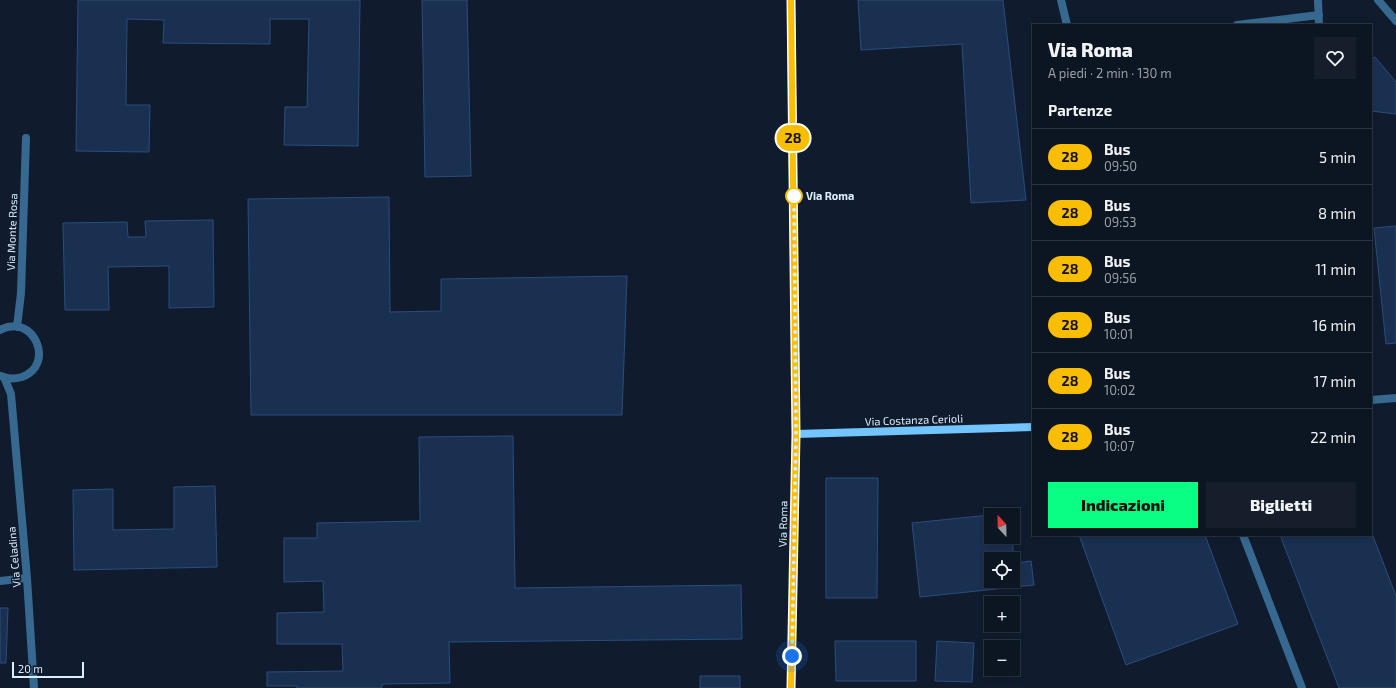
<!DOCTYPE html>
<html lang="it">
<head>
<meta charset="utf-8">
<style>
	body { margin:0; font-family:"Exo 2",sans-serif; background:#151e2a; color:#f1f3f6; height:100vh; display:flex; flex-direction:column; font-size:15px; white-space:nowrap }
	* { box-sizing:border-box; margin:0 }
	p { font-size:13px; color:#9a9fa5 }
	.icon { flex:none; width:22px; height:22px; fill:none; stroke:currentColor; stroke-width:2; stroke-linecap:round; stroke-linejoin:round }
	.map { position:relative; flex:1; overflow:hidden }
	.side { position:absolute; left:1032px; top:24px; width:340px; height:512px; display:flex; flex-direction:column; background:#0c1522; border-radius:0px; box-shadow:0 2px 6px #0003,0 0 0 1px #2c3440 }
	.side>* { flex:none }
	.badge { padding:0 8px; border-radius:13px; font-size:14px; line-height:26px }
	.needle { width:26px; rotate:338deg }
	.controls { position:absolute; left:984px; top:508px; display:grid; gap:8px }
	.controls a { display:grid; place-items:center; width:36px; height:36px; border-radius:0px; background:#0c1522; box-shadow:0 2px 6px #0003,0 0 0 1px #2c3440; font-size:20px }
	.scale { position:absolute; left:12px; bottom:10px; width:72px; box-sizing:border-box; padding-left:4px; border:2px solid #dcedff; border-top:0; font-size:11px; line-height:14px; white-space:nowrap; color:#dcedff; -webkit-text-stroke:3px #101c2e; paint-order:stroke }
	.you { position:absolute; width:20px; height:20px; margin:-10px; border:3px solid #fff; border-radius:50%; background:#1a73e8; box-shadow:0 0 0 6px #1a73e833 }
	.map>.badge { position:absolute; translate:-50% -50%; box-shadow:0 0 0 2px #fff }
	h2 { padding:0 16px; font-size:15px; line-height:36px }
	.round { display:grid; place-items:center; flex:none; width:42px; height:42px; border-radius:0px; background:#151e2a }
	.head { display:flex; align-items:center; justify-content:space-between; height:68px; padding:0 16px }
	h1 { font-size:19px; font-weight:800; line-height:30px }
	.primary-button { display:flex; gap:8px; margin-top:auto; padding:8px 16px }
	.primary-button a { flex:1; height:46px; border-radius:0px; background:#08ff83; color:#111; font-size:16px; font-weight:800; line-height:46px; text-align:center }
	.primary-button a+a { background:#151e2a; color:#f1f3f6 }
	ul { padding:0; list-style:none }
	li { display:flex; align-items:center; gap:12px; height:56px; padding:0 16px; border-top:1px solid #2c3440 }
	li div { flex:1 }
	li b { display:block; font-size:15px }
	li em { font-style:normal }
	li .badge { min-width:44px; font-weight:700; text-align:center }
	.map>svg:first-child { display:block }
</style>
</head>
<body>
<div class="map">
<svg width="1396" height="688" viewBox="0 0 1396 688">
	<rect width="100%" height="100%" fill="#101c2e"/>
	<path fill="#1a3050" stroke="#2b4c7e" fill-rule="evenodd" d="M78,0H360L358,146L284,145L285,107H307L309,19H270V44L163,43L164,20L127,19L126,105H150L149,152L76,151Z
		M422,0H467L471,176L425,177Z
		M858,0H1003L1026,200L971,203L962,44L861,50Z
		M1375,57L1396,82V114L1371,111V59Z
		M389,197L390,312L441,311V279L627,276L622,415H251L248,199Z
		M213,220L214,307L169,308V266L108,267L109,310H65L63,223L127,222L128,237H146L145,221Z
		M1396,226V343L1386,344L1374,228Z
		M513,436L515,588L741,585L742,639L449,642L450,683L382,684V688H297V686H267V672L343,671L342,644H277V613L324,612L323,581L284,582V538H317V523L420,521L419,437Z
		M826,478H878L877,598H826Z
		M215,486L217,567L74,570L73,490L113,489V530L174,529V487Z
		M1009,513V515H991V537H1012L1014,563L1031,561L1034,585L920,597L912,523ZM991,559H1013V581H991Z
		M1371,531L1396,596V688H1339L1280,535H1371Z
		M1079,535H1205L1238,624L1126,665Z
		M0,608H8L6,663H0Z
		M835,641H916V681H836Z
		M937,641L974,643L972,682L935,681Z
		M700,676H740V688H700Z"/>
	<g fill="none" stroke-linecap="round" stroke-linejoin="round">
		<path stroke="#376990" stroke-width="8" d="M1061,0L1067,25
			M1318,0L1319,25
			M1237,25L1319,15"/>
		<path stroke="#376990" stroke-width="8" d="M1378,0L1396,21
			M17,327L21,293L26,138
			M0,330C34,312 56,365 22,377C15,379 7,379 1,376
			M4,377L11,394L27,578L34,688
			M1371,400L1396,398
			M1243,535L1302,688
			M0,581L27,578
			M791,688L796,434"/>
		<path stroke="#73c4ff" stroke-width="8" d="M791,0L796,434L1033,427"/>
	</g>
	<g fill="none" stroke-linecap="round" stroke-linejoin="round">
		<defs>
			<path id="line" d="M791,688L796,434L791,0"/>
		</defs>
		<use href="#line" stroke="#fff" stroke-width="9"/>
		<use href="#line" stroke="#fabe01" stroke-width="6"/>
		<path stroke="#dcedff" stroke-width="4" stroke-dasharray="0 7.2" d="M792,656L796,434L794,196"/>
	</g>
	<circle fill="#fff" stroke="#fabe01" stroke-width="2" cx="794" cy="196" r="8"/>
	<g text-anchor="middle" stroke-width="3" stroke-linejoin="round" paint-order="stroke">
		<g font-size="11" font-weight="bold" fill="#dcedff" stroke="#101c2e" text-anchor="start">
			<text x="806" y="200">Via Roma</text>
		</g>
		<g font-size="11" fill="#dcedff" stroke="#101c2e">
			<text transform="translate(12 232) rotate(-88)" y="4">Via Monte Rosa</text>
			<text transform="translate(914 420) rotate(-2)" y="4">Via Costanza Cerioli</text>
			<text transform="translate(783 524) rotate(-89)" y="4">Via Roma</text>
			<text transform="translate(14 557) rotate(-95)" y="4">Via Celadina</text>
		</g>
	</g>
</svg>
<div class="controls">
<a><svg class="needle" viewBox="-14 -14 28 28"><path d="M0-13l5 13h-10z" fill="#e53935"/><path d="M0 13l5-13h-10z" fill="#9a9fa5"/></svg></a>
<a><svg class="icon" aria-label="locate" viewBox="0 0 24 24"><circle cx="12" cy="12" r="6"/><path d="M12 2v4M12 18v4M2 12h4M18 12h4"/></svg></a>
<a>+</a>
<a>−</a>
</div>
<div class="scale">20 m</div>
<div class="you" style="left:792px;top:656px"></div>
<b class="badge" style="left:793px;top:138px;background:#fabe01;color:#111">28</b>
<section class="side">
<div class="head"><div><h1>Via Roma</h1><p>A piedi · 2 min · 130 m</p></div><a class="round"><svg class="icon" aria-label="heart" viewBox="0 0 24 24"><path d="M12 20l-8-8c-3-5 5-10 8-4 3-6 11-1 8 4z"/></svg></a></div>
<h2>Partenze</h2>
<ul>
<li><span class="badge" style="background:#fabe01;color:#111">28</span><div><b>Bus</b><p>09:50</p></div><em>5 min</em></li>
<li><span class="badge" style="background:#fabe01;color:#111">28</span><div><b>Bus</b><p>09:53</p></div><em>8 min</em></li>
<li><span class="badge" style="background:#fabe01;color:#111">28</span><div><b>Bus</b><p>09:56</p></div><em>11 min</em></li>
<li><span class="badge" style="background:#fabe01;color:#111">28</span><div><b>Bus</b><p>10:01</p></div><em>16 min</em></li>
<li><span class="badge" style="background:#fabe01;color:#111">28</span><div><b>Bus</b><p>10:02</p></div><em>17 min</em></li>
<li><span class="badge" style="background:#fabe01;color:#111">28</span><div><b>Bus</b><p>10:07</p></div><em>22 min</em></li>
</ul>
<div class="primary-button"><a>Indicazioni</a><a>Biglietti</a></div>
</section>
</div>
</body>
</html>
